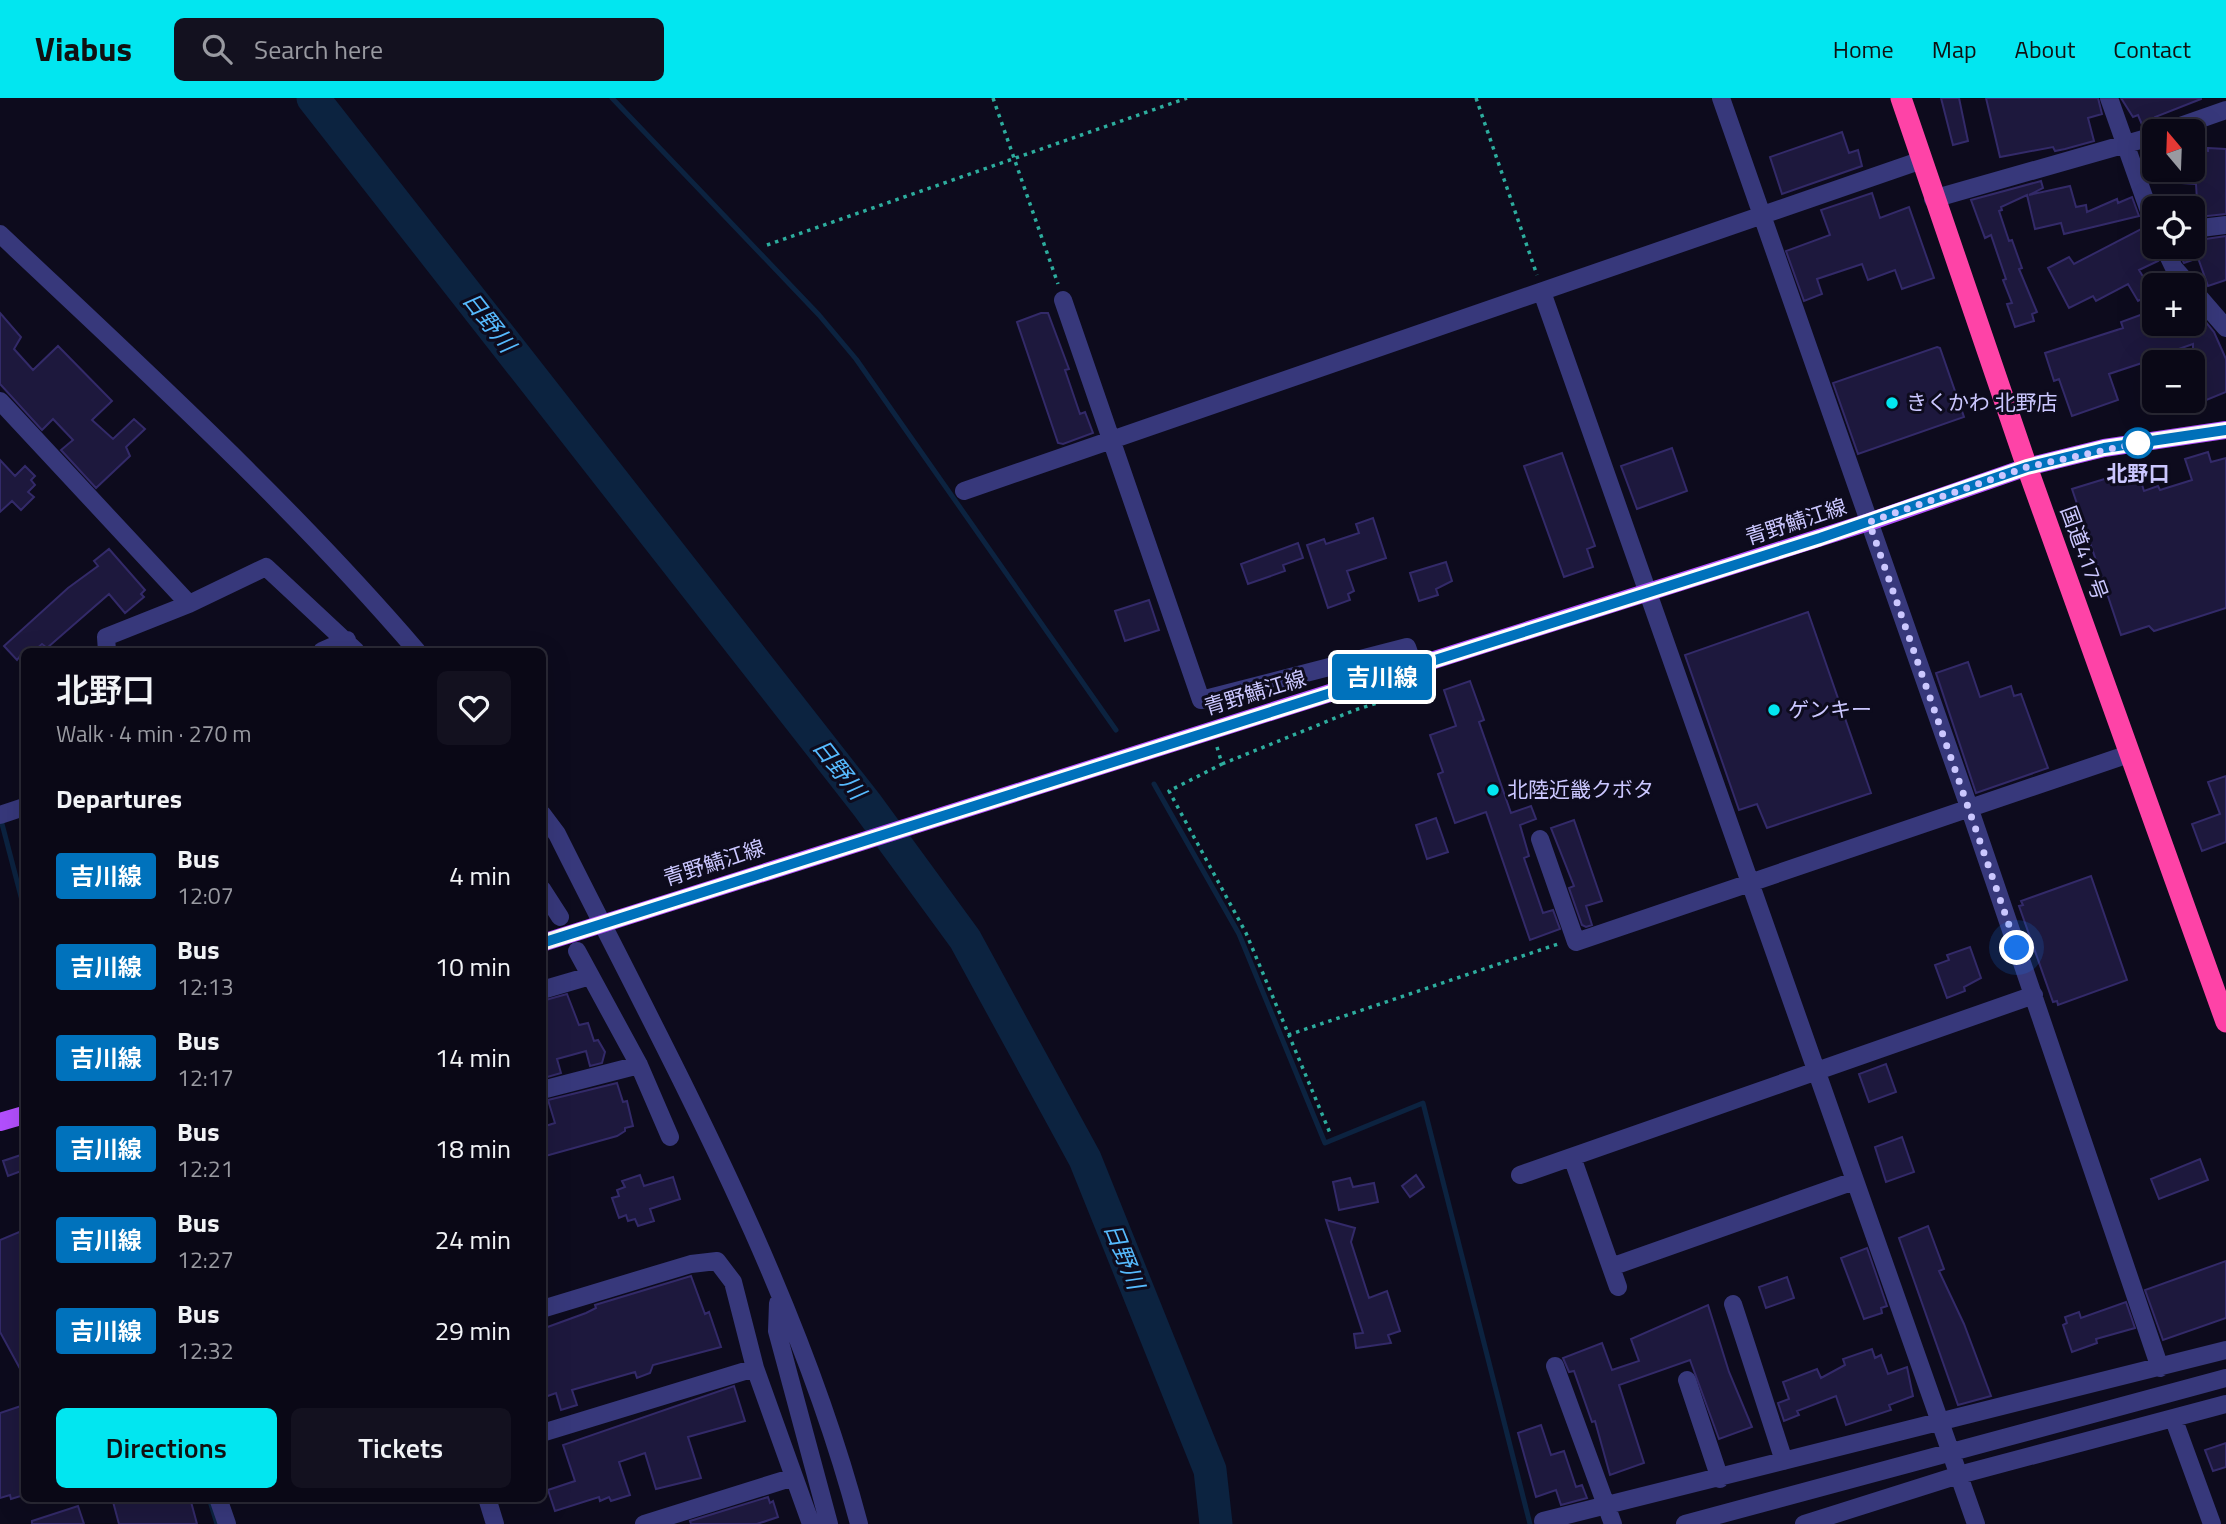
<!DOCTYPE html>
<html lang="en">
<head>
<meta charset="utf-8">
<style>
	body { margin:0; font-family:"Titillium Web","Noto Sans JP",sans-serif; background:#13111f; color:#f1f3f6; height:100vh; display:flex; flex-direction:column; font-size:26px; white-space:nowrap }
	* { box-sizing:border-box; margin:0 }
	p { font-size:23px; color:#999aa1 }
	.icon { flex:none; width:38px; height:38px; fill:none; stroke:currentColor; stroke-width:2; stroke-linecap:round; stroke-linejoin:round }
	.map { position:relative; flex:1; overflow:hidden }
	.details { position:absolute; left:21px; top:550px; width:525px; height:854px; display:flex; flex-direction:column; background:#0a0816; border-radius:10px; box-shadow:0 7px 28px #0002,0 0 0 2px #2a2935 }
	.details>* { flex:none }
	.badge { padding:0 14px; border-radius:5px; font-size:24px; line-height:46px }
	.needle { width:46px; rotate:341deg }
	.tools { position:absolute; left:2142px; top:21px; display:grid; gap:14px }
	.tools a { display:grid; place-items:center; width:63px; height:63px; border-radius:10px; background:#0a0816; box-shadow:0 7px 28px #0002,0 0 0 2px #2a2935; font-size:35px }
	.you { position:absolute; width:35px; height:35px; margin:-18px; border:5px solid #fff; border-radius:50%; background:#1a73e8; box-shadow:0 0 0 10px #1a73e833 }
	.map>.badge { position:absolute; translate:-50% -50%; box-shadow:0 0 0 4px #fff }
	h2 { padding:0 35px; font-size:26px; line-height:63px }
	.round { display:grid; place-items:center; flex:none; width:74px; height:74px; border-radius:10px; background:#13111f }
	.head { display:flex; align-items:center; justify-content:space-between; height:119px; padding:0 35px }
	h1 { font-size:33px; font-weight:600; line-height:52px }
	.cta { display:flex; gap:14px; margin-top:auto; padding:14px 35px }
	.cta a { flex:1; height:80px; border-radius:10px; background:#02e6f0; color:#111; font-size:28px; font-weight:600; line-height:80px; text-align:center }
	.cta a+a { background:#13111f; color:#f1f3f6 }
	ul { padding:0; list-style:none }
	li { display:flex; align-items:center; gap:21px; height:91px; padding:0 35px }
	li div { flex:1 }
	li b { display:block; font-size:26px }
	li em { font-style:normal }
	li .badge { min-width:77px; font-weight:700; text-align:center }
	header { display:flex; align-items:center; gap:42px; box-sizing:border-box; height:98px; padding:0 35px; background:#02e6f0; color:#111 }
	header strong { font-size:33px }
	nav { display:flex; gap:38px; margin-inline-start:auto; font-size:24px }
	.search { width:490px; height:63px; background:#13111f; display:flex; align-items:center; gap:18px; box-sizing:border-box; padding:0 24px; border-radius:10px; color:#999aa1; font-size:26px }
	.map>svg:first-child { display:block }
</style>
</head>
<body>
<header>
<strong>Viabus</strong>
<div class="search"><svg class="icon" aria-label="search" viewBox="0 0 24 24"><circle cx="10" cy="10" r="6"/><path d="M15 15l6 6"/></svg>Search here</div>
<nav><a>Home</a><a>Map</a><a>About</a><a>Contact</a></nav>
</header>
<div class="map">
<svg width="2226" height="1426" viewBox="0 0 2226 1426">
	<rect width="100%" height="100%" fill="#0d0b1d"/>
	<g fill="none" stroke-linecap="round" stroke-linejoin="round">
		<path stroke="#0c2340" stroke-width="5" d="M612,0L819,217L856,261L1116,632
			M1154,686L1239,836L1325,1045L1423,1005L1530,1426
			M1,722L24,810
			M209,1400L217,1426"/>
		<path stroke="#0c2340" stroke-width="33" d="M313,0L867,707L965,841L1085,1061L1210,1372L1216,1426"/>
	</g>
	<path fill="#1d183d" stroke="#332a69" stroke-width="2" d="M1941,0H1959L1968,43L1953,47Z
		M1986,0H2098L2102,16L2088,20L2094,43L2065,51L2055,53L2053,49L2000,59Z
		M2121,0H2201V1L2155,19L2157,26L2143,29L2138,17L2133,19Z
		M1842,34L1849,55L1858,52L1862,68L1782,96L1770,59Z
		M2208,50L2226,51V116L2198,119L2196,86L2182,85L2183,72H2193V52L2208,53Z
		M2041,83L2043,90L2029,97L2070,88L2076,109L2086,107L2087,114L2117,101L2118,105L2132,99L2139,118L2064,136L2061,125L2035,131L2027,97L2001,109L2002,112L1999,113L2009,143L2012,142L2022,170L2019,171L2037,214L2032,216L2034,223L2015,229L2007,206L2012,205L2003,182L2006,181L1991,137L1985,140L1971,102Z
		M1872,95L1880,120L1909,109L1934,180L1902,191L1895,172L1868,182L1862,166L1817,181L1822,196L1804,203L1786,153L1830,137L1821,112Z
		M2143,130L2158,163L2139,172L2153,195L2138,203L2128,186L2096,203L2093,198L2069,210L2048,170L2069,159L2074,166Z
		M2226,138V182L2208,188L2198,160L2184,165L2177,151L2193,149L2199,142Z
		M2154,212V226H2160L2163,235L2177,231L2179,234L2205,223L2214,234L2226,261V294L2199,305L2193,290V246L2156,259L2157,263L2144,268L2142,265L2109,276L2118,302L2072,318L2059,281L2054,283L2045,255L2123,230L2121,224Z
		M0,215L21,239L14,251L33,272L58,248L112,303L92,322L113,341L134,321L145,331L126,349L130,358L96,390L61,352L73,342L53,321L42,332L0,286Z
		M1041,215H1048L1069,271L1065,272L1080,316L1085,314L1093,335L1063,346L1058,345L1017,224Z
		M1937,249L1940,250L1964,319L1858,356L1833,285Z
		M1672,350L1687,393L1637,411L1621,368Z
		M2208,354L2211,364L2226,360V510L2154,533L2149,528L2121,537L2072,391L2137,371L2144,393L2158,388L2160,392L2192,382L2185,361Z
		M1562,355L1595,448L1587,451L1593,469L1564,479L1524,368Z
		M0,362L15,378L25,368L35,378L31,382L35,387L28,394L34,399L21,412L12,403L0,414Z
		M1373,420L1386,460L1347,473L1354,493L1348,496L1350,502L1328,510L1307,447L1324,441L1326,446L1359,435L1356,426Z
		M1298,445L1303,460L1283,467L1285,473L1248,486L1241,466Z
		M109,451L145,492L141,496L144,499L125,515L109,496L47,550L42,546L34,553H24L17,562L4,548L68,490L98,468L94,463Z
		M1446,464L1452,483L1436,491L1438,497L1419,503L1410,475Z
		M1149,502L1159,532L1125,543L1115,513Z
		M1808,514L1871,695L1767,730L1757,706L1739,712L1685,557Z
		M1968,564L1980,599L2011,588L2014,598L2021,596L2048,670L1976,695L1936,575Z
		M1470,583L1484,622L1479,624L1511,715L1531,708L1536,721L1520,727L1529,758L1524,760L1543,815L1553,812L1560,831L1530,842L1486,714L1455,725L1438,676L1443,674L1430,637L1456,628L1444,592Z
		M2226,678V744L2202,753L2192,726L2220,716L2208,684Z
		M1436,720L1448,754L1427,761L1416,727Z
		M1574,722L1602,803L1586,808L1592,827L1586,829L1582,827L1569,790L1574,788L1551,730Z
		M2091,778L2127,882L2058,907L2057,903L2053,904L2019,808L2023,807L2021,803Z
		M1970,849L1981,880L1964,889L1965,893L1947,900L1935,867L1949,862L1947,857Z
		M567,896L579,927L588,925L594,943L598,942L605,954L602,965L590,968L586,953L557,961L561,975L544,980L542,903Z
		M1886,966L1896,994L1869,1004L1859,976Z
		M617,985L623,1004L627,1003L633,1028L625,1030V1033L617,1038L542,1059V1029L555,1025L548,1002Z
		M1902,1039L1914,1074L1886,1084L1875,1049Z
		M24,1056V1072L8,1078L3,1063Z
		M2200,1061L2208,1082L2159,1101L2151,1081Z
		M640,1077L644,1088L673,1079L680,1101L650,1111L654,1123L638,1128L635,1121L628,1123L626,1117L619,1120L612,1100L619,1098L617,1092L625,1089L622,1083Z
		M1416,1077L1424,1089L1410,1099L1402,1088Z
		M1350,1080L1353,1089L1374,1085L1378,1104L1339,1112L1333,1084Z
		M1326,1122L1355,1130L1351,1144L1369,1200L1387,1193L1400,1233L1388,1237L1391,1245L1356,1250L1354,1236L1363,1235Z
		M1928,1128L1944,1171L1939,1173L1964,1226L1991,1298L1958,1307L1899,1140Z
		M24,1132V1278L0,1234V1142Z
		M1867,1150L1887,1208L1881,1210L1882,1215L1864,1221L1841,1160Z
		M2226,1163V1220L2163,1242L2145,1192Z
		M691,1178L705,1216L709,1214L721,1249L653,1267L650,1275L637,1280L635,1274L572,1292L577,1307L561,1312L556,1295L542,1300V1231L586,1215L596,1210L595,1207Z
		M1787,1179L1794,1200L1766,1210L1759,1189Z
		M2126,1204L2135,1230L2096,1241L2097,1245L2072,1254L2063,1227L2067,1225L2065,1219L2079,1214L2081,1220Z
		M1708,1207L1729,1274L1752,1329L1719,1341L1690,1262L1619,1287L1644,1365L1610,1377L1595,1323L1592,1324L1574,1273L1569,1274L1563,1260L1602,1245L1612,1272L1639,1263L1631,1241Z
		M1872,1251L1875,1260L1881,1257L1888,1276L1907,1269L1913,1298L1889,1307L1891,1312L1846,1327L1836,1298L1797,1313L1799,1317L1784,1323L1778,1305L1789,1301L1783,1284L1817,1271L1821,1280L1845,1267L1843,1261Z
		M734,1288L745,1323L688,1339L701,1380L656,1391L645,1355L619,1364L630,1397L611,1403L609,1399L600,1403L599,1399L555,1413L548,1392L575,1383L563,1347Z
		M24,1307V1397L11,1401L10,1397L0,1400V1315Z
		M1541,1327L1551,1357L1564,1353L1576,1389L1582,1387L1587,1400L1561,1407L1556,1392L1536,1399L1518,1335Z
		M2226,1345V1369L2213,1373L2205,1352Z
		M768,1399L770,1405L773,1403L778,1419L757,1426H691L690,1423Z
		M112,1400H190L197,1426H119Z
		M78,1408L84,1426H32V1423Z"/>
	<g fill="none" stroke-linecap="round" stroke-linejoin="round">
		<path stroke="#2dad9e" stroke-width="3.5" stroke-dasharray="3.5 5" stroke-linecap="butt" d="M993,0L1058,186
			M1476,0L1537,177
			M767,147L1187,0
			M1217,649L1222,666L1169,693L1246,835L1330,1035
			M1222,666L1355,612L1403,597L1410,589
			M1288,937L1558,846"/>
		<path stroke="#37387b" stroke-width="18" d="M1721,0L1969,709L2160,1270
			M2109,0L2154,127
			M2166,33L2226,12
			M1933,101L2154,38
			M2193,131L2226,127
			M0,136C143,271 289,404 417,553
			M2164,149L2174,170L2189,187
			M2193,192L2226,230
			M1542,194L1976,1426
			M1063,202L1201,602L1407,549L1414,569
			M0,303L189,506
			M964,393L1922,62
			M107,553L106,539L189,506L266,469L356,553
			M322,553L347,542
			M542,716L557,736C668,959 795,1184 859,1426
			M0,717L24,709
			M1540,741L1576,844L2129,656
			M542,791L560,819
			M577,853L639,967L670,1039
			M542,892L590,878
			M542,992L639,967
			M1572,1059L1618,1189
			M1520,1077L2034,897
			M1611,1169L1854,1083
			M778,1205L777,1233L829,1426
			M1733,1206L1784,1363
			M542,1211L691,1166L717,1163L733,1184L755,1270L811,1426
			M1555,1268L1613,1426
			M1687,1282L1720,1381
			M2174,1322L2212,1426
			M542,1335L755,1270
			M218,1400L227,1426
			M487,1400L495,1426
			M1543,1423L2226,1252
			M644,1426L794,1379
			M1685,1426L2226,1280
			M1804,1426L1959,1377L2226,1306"/>
		<path stroke="#b34ffe" stroke-width="18" d="M542,845L1869,424L2027,369L2104,350L2226,332
			M0,1024L24,1017"/>
		<path stroke="#fe43a7" stroke-width="21" d="M1901,0L2027,369L2226,924"/>
	</g>
	<g fill="none" stroke-linecap="round" stroke-linejoin="round">
		<defs>
			<path id="line" d="M542,845L1820,440L2027,369L2104,350L2226,332"/>
		</defs>
		<use href="#line" stroke="#fff" stroke-width="16"/>
		<use href="#line" stroke="#0072bc" stroke-width="10"/>
		<path stroke="#cbc7ff" stroke-width="7" stroke-dasharray="0 12.6" d="M2017,850L1869,424L2027,369L2138,345"/>
	</g>
	<g fill="#02e6f0" stroke="#0d0b1d" stroke-width="2.5">
		<circle cx="1892" cy="305" r="7"/>
		<circle cx="1774" cy="612" r="7"/>
		<circle cx="1493" cy="692" r="7"/>
	</g>
	<circle fill="#fff" stroke="#0072bc" stroke-width="3.5" cx="2138" cy="345" r="14"/>
	<g text-anchor="middle" stroke-width="6" stroke-linejoin="round" paint-order="stroke">
		<g font-size="21" fill="#cbc7ff" stroke="#0d0b1d" text-anchor="start">
			<text x="1906" y="312">きくかわ 北野店</text>
			<text x="1788" y="619">ゲンキー</text>
			<text x="1507" y="699">北陸近畿クボタ</text>
		</g>
		<g font-size="21" font-weight="bold" fill="#cbc7ff" stroke="#0d0b1d">
			<text x="2138" y="383">北野口</text>
		</g>
		<g font-size="21" fill="#cbc7ff" stroke="#0d0b1d">
			<text transform="translate(1796 424) rotate(-18)" y="7">青野鯖江線</text>
			<text transform="translate(2084 455) rotate(70)" y="7">国道417号</text>
			<text transform="translate(1255 595) rotate(-17)" y="7">青野鯖江線</text>
			<text transform="translate(714 765) rotate(-18)" y="7">青野鯖江線</text>
		</g>
		<g font-size="23" font-style="italic" fill="#56bafe" stroke="#0d0b1d">
			<text transform="translate(489 224) rotate(52)" y="8">日野川</text>
			<text transform="translate(839 671) rotate(52)" y="8">日野川</text>
			<text transform="translate(1124 1158) rotate(68)" y="8">日野川</text>
		</g>
	</g>
</svg>
<div class="tools">
<a><svg class="needle" viewBox="-14 -14 28 28"><path d="M0-13l5 13h-10z" fill="#e53935"/><path d="M0 13l5-13h-10z" fill="#999aa1"/></svg></a>
<a><svg class="icon" aria-label="locate" viewBox="0 0 24 24"><circle cx="12" cy="12" r="6"/><path d="M12 2v4M12 18v4M2 12h4M18 12h4"/></svg></a>
<a>+</a>
<a>−</a>
</div>
<div class="you" style="left:2017px;top:850px"></div>
<b class="badge" style="left:1382px;top:579px;background:#0072bc;color:#fff">吉川線</b>
<section class="details">
<div class="head"><div><h1>北野口</h1><p>Walk · 4 min · 270 m</p></div><a class="round"><svg class="icon" aria-label="heart" viewBox="0 0 24 24"><path d="M12 20l-8-8c-3-5 5-10 8-4 3-6 11-1 8 4z"/></svg></a></div>
<h2>Departures</h2>
<ul>
<li><span class="badge" style="background:#0072bc;color:#fff">吉川線</span><div><b>Bus</b><p>12:07</p></div><em>4 min</em></li>
<li><span class="badge" style="background:#0072bc;color:#fff">吉川線</span><div><b>Bus</b><p>12:13</p></div><em>10 min</em></li>
<li><span class="badge" style="background:#0072bc;color:#fff">吉川線</span><div><b>Bus</b><p>12:17</p></div><em>14 min</em></li>
<li><span class="badge" style="background:#0072bc;color:#fff">吉川線</span><div><b>Bus</b><p>12:21</p></div><em>18 min</em></li>
<li><span class="badge" style="background:#0072bc;color:#fff">吉川線</span><div><b>Bus</b><p>12:27</p></div><em>24 min</em></li>
<li><span class="badge" style="background:#0072bc;color:#fff">吉川線</span><div><b>Bus</b><p>12:32</p></div><em>29 min</em></li>
</ul>
<div class="cta"><a>Directions</a><a>Tickets</a></div>
</section>
</div>
</body>
</html>
